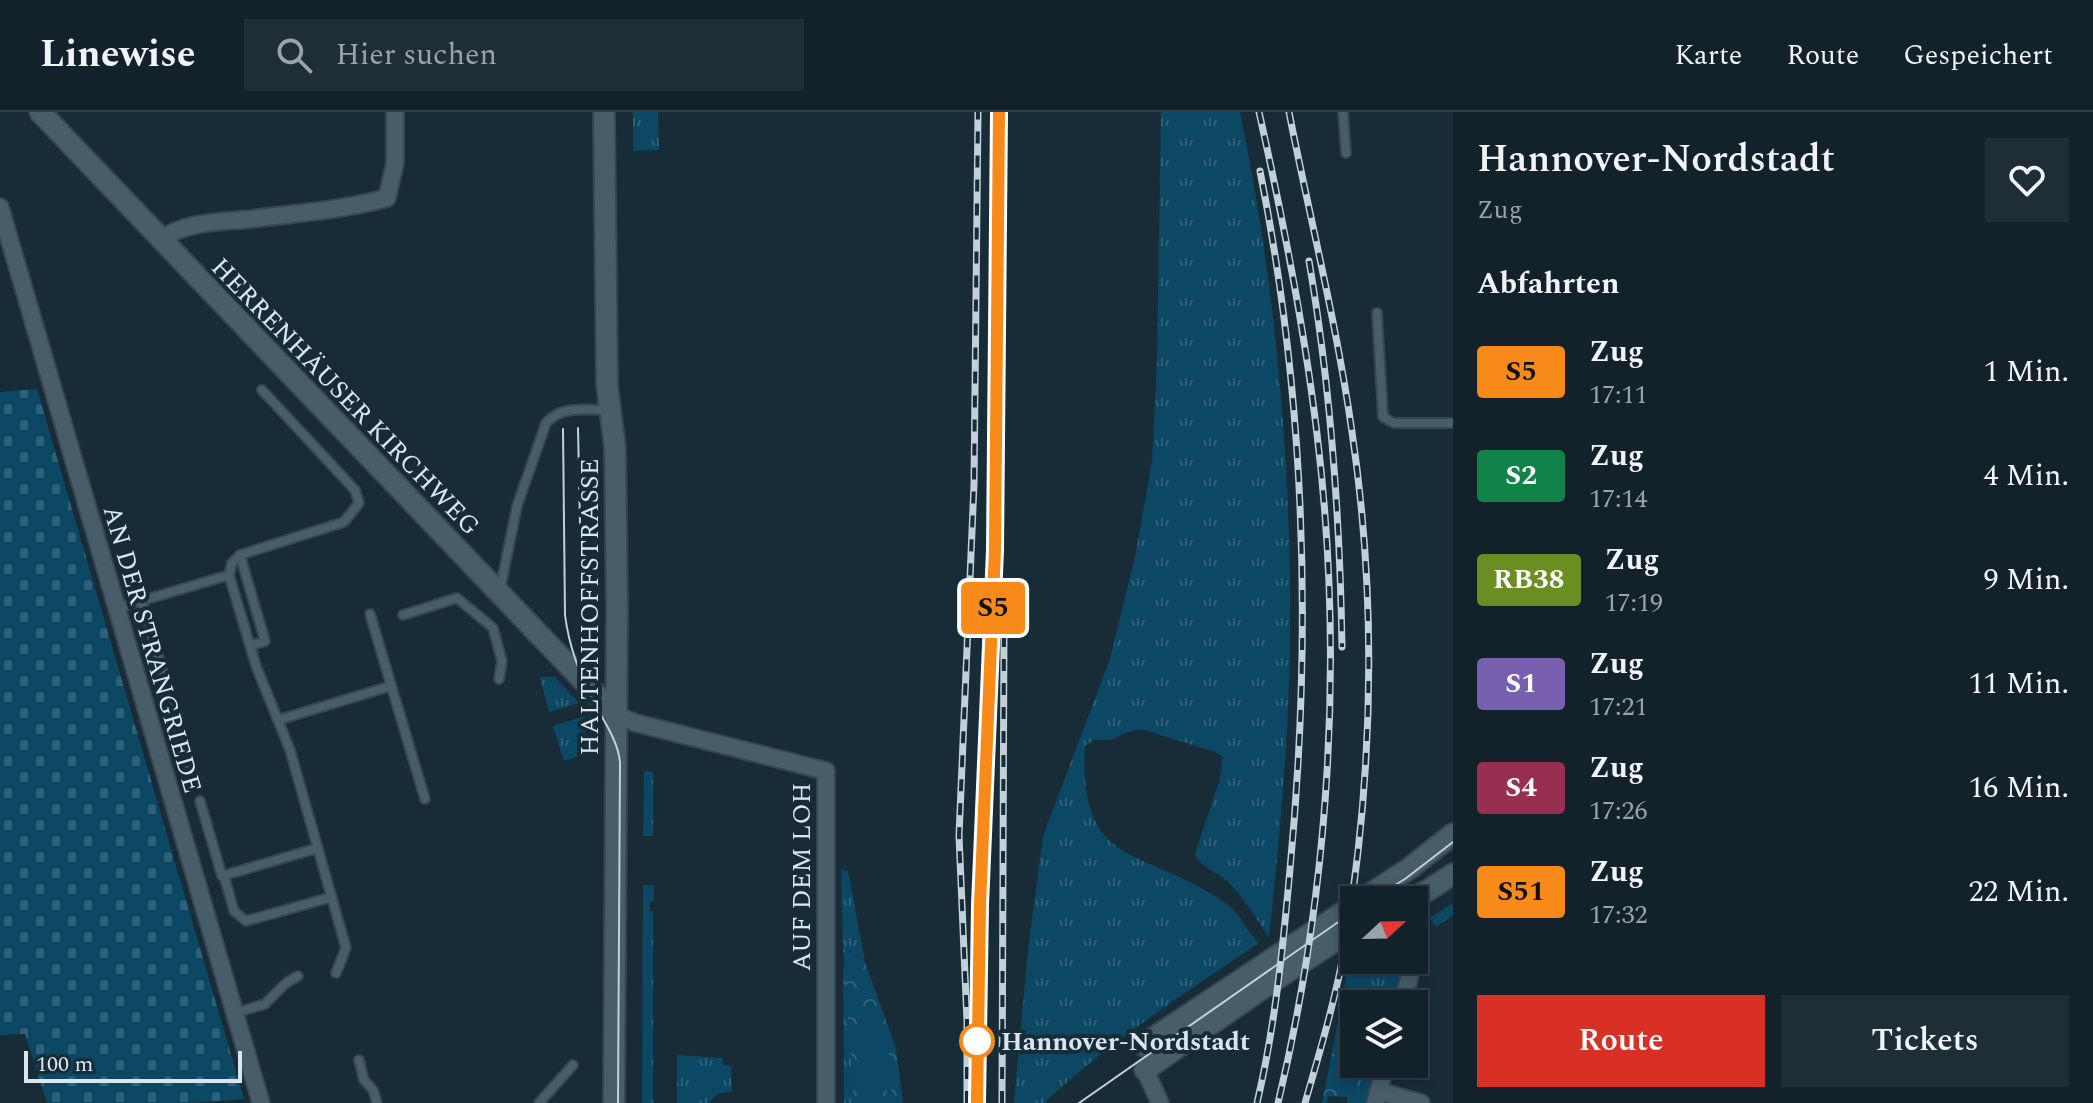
<!DOCTYPE html>
<html lang="de">
<head>
<meta charset="utf-8">
<style>
	body { margin:0; font-family:Spectral,serif; background:#1f2e36; color:#f1f3f6; height:100vh; display:flex; flex-direction:column; font-size:30px; white-space:nowrap }
	* { box-sizing:border-box; margin:0 }
	p { font-size:26px; color:#9ca3a8 }
	.icon { flex:none; width:44px; height:44px; fill:none; stroke:currentColor; stroke-width:2; stroke-linecap:round; stroke-linejoin:round }
	.map { position:relative; flex:1; overflow:hidden }
	.side { display:flex; flex-direction:column; background:#12212a; width:640px }
	.side>* { flex:none }
	.badge { padding:0 16px; border-radius:6px; font-size:28px; line-height:52px }
	.needle { width:52px; rotate:68deg }
	.controls { position:absolute; left:1340px; top:774px; display:grid; gap:16px }
	.controls a { display:grid; place-items:center; width:88px; height:88px; border-radius:0px; background:#12212a; box-shadow:0 4px 12px #0003,0 0 0 2px #313e47; font-size:40px }
	.scale { position:absolute; left:24px; bottom:20px; width:218px; box-sizing:border-box; padding-left:8px; border:4px solid #dae7ef; border-top:0; font-size:22px; line-height:28px; white-space:nowrap; color:#dae7ef; -webkit-text-stroke:6px #182c38; paint-order:stroke }
	.map>.badge { position:absolute; translate:-50% -50%; box-shadow:0 0 0 4px #fff }
	h2 { padding:0 24px; font-size:30px; line-height:72px }
	.round { display:grid; place-items:center; flex:none; width:84px; height:84px; border-radius:0px; background:#1f2e36 }
	.summary { display:flex; align-items:center; justify-content:space-between; height:136px; padding:0 24px }
	h1 { font-size:38px; font-weight:600; line-height:60px }
	.action { display:flex; gap:16px; margin-top:auto; padding:16px 24px }
	.action a { flex:1; height:92px; border-radius:0px; background:#d93025; color:#fff; font-size:32px; font-weight:600; line-height:92px; text-align:center }
	.action a+a { background:#1f2e36; color:#f1f3f6 }
	ul { padding:0; list-style:none }
	li { display:flex; align-items:center; gap:24px; height:104px; padding:0 24px }
	li div { flex:1 }
	li b { display:block; font-size:30px }
	li em { font-style:normal }
	li .badge { min-width:88px; font-weight:700; text-align:center }
	header { display:flex; align-items:center; gap:48px; box-sizing:border-box; height:112px; padding:0 40px; background:#12212a; border-bottom:2px solid #313e47 }
	header strong { font-size:38px }
	nav { display:flex; gap:44px; margin-inline-start:auto; font-size:28px }
	.search { width:560px; height:72px; background:#1f2e36; display:flex; align-items:center; gap:20px; box-sizing:border-box; padding:0 28px; border-radius:0px; color:#9ca3a8; font-size:30px }
	main { display:flex; flex:1; min-height:0 }
	.map>svg:first-child { display:block }
</style>
</head>
<body>
<header>
<strong>Linewise</strong>
<div class="search"><svg class="icon" aria-label="search" viewBox="0 0 24 24"><circle cx="10" cy="10" r="6"/><path d="M15 15l6 6"/></svg>Hier suchen</div>
<nav><a>Karte</a><a>Route</a><a>Gespeichert</a></nav>
</header>
<main>
<div class="map">
<svg width="1453" height="991" viewBox="0 0 1453 991">
	<defs>
		<pattern id="grass-tufts" width="24" height="20" patternUnits="userSpaceOnUse" patternTransform="scale(2)"><rect width="24" height="20" fill="#0c4764"/><path d="M3 7l-1-3M5 7V3M7 7l1-3M15 17l-1-3M17 17v-4M19 17l1-3" fill="none" stroke="#2f627a"/></pattern>
		<pattern id="cemetery-stones" width="16" height="16" patternUnits="userSpaceOnUse" patternTransform="scale(2)"><rect width="16" height="16" fill="#0c4764"/><path d="M2 7V4a2 2 0 0 1 4 0v3zM10 15v-3a2 2 0 0 1 4 0v3z" fill="#2f627a"/></pattern>
		<pattern id="park-crowns" width="20" height="18" patternUnits="userSpaceOnUse" patternTransform="scale(2)"><rect width="20" height="18" fill="#0c4764"/><path d="M2 6a3 3 0 1 1 6 0M12 15a3 3 0 1 1 6 0" fill="none" stroke="#2f627a"/></pattern>
	</defs>
	<rect width="100%" height="100%" fill="#182c38"/>
	<path fill="url(#grass-tufts)" d="M633,0H658L659,38L633,39Z
		M1161,0H1240C1278,183 1295,386 1289,573C1286,657 1278,742 1269,826C1258,808 1246,790 1232,774C1221,760 1202,758 1195,742L1219,670L1223,645L1215,640L1141,617L1125,621L1111,628H1094L1085,634C1078,759 1145,735 1224,790C1243,803 1244,818 1259,831C1185,881 1109,930 1044,991H1014L1028,838L1043,724L1110,547L1136,440L1152,349L1157,249Z
		M540,565H555L579,591L549,600Z
		M585,604V642L564,649L553,614Z
		M644,659L653,660V724H643Z
		M841,758L848,759L865,850L843,836Z
		M643,773H654V788L650,789V799H653V991H642Z
		M1453,791V803L1436,815L1430,806Z
		M1353,829L1354,848H1414L1402,892H1354V934L1334,930Z
		M843,853L845,856L854,991H844Z
		M677,943L723,946V953L731,954L732,980L719,981L708,991H677Z
		M1364,952H1386L1375,991H1351Z"/>
	<path fill="url(#cemetery-stones)" d="M37,277L244,987L191,991H47L25,922L0,923V280Z"/>
	<path fill="url(#park-crowns)" d="M843,836L865,850L896,936L903,991H854Z
		M1334,930L1354,934V937L1336,934L1354,979L1359,952H1364L1351,991H1347V985L1328,984L1327,991H1322Z"/>
	<path fill="#0c4764" d="M878,910L879,940H889L891,979L863,980L858,911Z
		M1336,934L1354,937V952H1359L1354,980L1329,975Z"/>
	<g fill="none" stroke-linecap="round" stroke-linejoin="round">
		<defs>
			<path id="lane" d="M1343,0L1346,41
				M1377,201L1383,305L1394,311H1453
				M240,443L265,529L250,534
				M229,463L232,451L240,443L344,410L359,391L355,378L262,278
				M500,478L517,394L546,311C562,293 587,298 610,298
				M142,489L193,663
				M117,496L229,463L256,554L290,638L346,836L336,861
				M370,502L425,687
				M403,503L457,486L493,516L502,549L499,567
				M278,608L391,574
				M200,689L222,764L318,736
				M224,764L234,799L246,809L332,785
				M235,901L265,892L286,871L298,864
				M359,948L364,968L373,978L377,991
				M539,991L573,953"/>
			<path id="street" d="M0,95L261,991
				M161,128C184,109 222,110 251,107C297,101 343,98 387,86L395,51V0
				M616,603L636,611L826,659V991
				M1414,820L1416,838L1414,846
				M1402,892L1414,848
				M1145,958L1160,991
				M1379,979L1421,991
				M1375,991L1386,952"/>
			<path id="secondary" d="M40,0L616,603
				M604,0L607,273L615,336L617,496L614,991
				M1361,788L1410,756L1453,722
				M1406,788L1427,779L1453,762
				M1143,933L1354,793
				M1145,958L1273,869L1354,817"/>
		</defs>
		<use href="#lane" stroke="#364751" stroke-width="12"/>
		<use href="#street" stroke="#364751" stroke-width="20"/>
		<use href="#secondary" stroke="#364751" stroke-width="24"/>
		<use href="#lane" stroke="#475d6a" stroke-width="8"/>
		<use href="#street" stroke="#475d6a" stroke-width="16"/>
		<use href="#secondary" stroke="#475d6a" stroke-width="20"/>
		<path stroke="#c2d0d9" stroke-width="2" d="M578,316L583,555
			M563,317L565,503C569,535 580,564 595,592C604,610 618,629 620,650L618,991
			M1370,788L1405,767L1453,730
			M1079,991L1354,799"/>
		<defs>
			<path id="rail" d="M1259,0C1283,107 1304,213 1317,322C1344,544 1330,774 1278,991
				M1289,0C1310,107 1337,213 1352,320C1377,489 1373,664 1345,833C1336,886 1320,939 1305,991
				M1309,149C1331,277 1340,406 1342,535
				M978,919L980,793L995,438L999,0
				M967,991V909L959,724L974,372L978,0
				M1002,991L1004,516
				M1257,991C1275,915 1283,835 1290,757C1312,525 1306,289 1260,59"/>
		</defs>
		<use href="#rail" stroke="#c2d0d9" stroke-width="7"/>
		<use href="#rail" stroke="#182c38" stroke-width="4" stroke-dasharray="12" stroke-linecap="butt"/>
	</g>
	<g fill="none" stroke-linecap="round" stroke-linejoin="round">
		<defs>
			<path id="line" d="M977,991L980,793L995,438L999,0"/>
		</defs>
		<use href="#line" stroke="#fff" stroke-width="18"/>
		<use href="#line" stroke="#f78a18" stroke-width="12"/>
	</g>
	<circle fill="#fff" stroke="#f78a18" stroke-width="4" cx="977" cy="929" r="16"/>
	<g text-anchor="middle" stroke-width="8" stroke-linejoin="round" paint-order="stroke">
		<g font-size="26" fill="#dae7ef" stroke="#182c38">
			<text transform="translate(346 284) rotate(46)" y="9">HERRENHÄUSER KIRCHWEG</text>
			<text transform="translate(589 495) rotate(-90)" y="9">HALTENHOFFSTRASSE</text>
			<text transform="translate(153 537) rotate(74)" y="9">AN DER STRANGRIEDE</text>
			<text transform="translate(801 765) rotate(-90)" y="9">AUF DEM LOH</text>
		</g>
		<g font-size="26" font-weight="bold" fill="#dae7ef" stroke="#182c38" text-anchor="start">
			<text x="1001" y="938">Hannover-Nordstadt</text>
		</g>
	</g>
</svg>
<div class="controls">
<a><svg class="needle" viewBox="-14 -14 28 28"><path d="M0-13l5 13h-10z" fill="#e53935"/><path d="M0 13l5-13h-10z" fill="#9ca3a8"/></svg></a>
<a><svg class="icon" aria-label="layers" viewBox="0 0 24 24"><path d="M12 4l9 5-9 5-9-5zM3 14l9 5 9-5"/></svg></a>
</div>
<div class="scale">100 m</div>
<b class="badge" style="left:993px;top:496px;background:#f78a18;color:#111">S5</b>
</div>
<section class="side">
<div class="summary"><div><h1>Hannover-Nordstadt</h1><p>Zug</p></div><a class="round"><svg class="icon" aria-label="heart" viewBox="0 0 24 24"><path d="M12 20l-8-8c-3-5 5-10 8-4 3-6 11-1 8 4z"/></svg></a></div>
<h2>Abfahrten</h2>
<ul>
<li><span class="badge" style="background:#f78a18;color:#111">S5</span><div><b>Zug</b><p>17:11</p></div><em>1 Min.</em></li>
<li><span class="badge" style="background:#118349;color:#fff">S2</span><div><b>Zug</b><p>17:14</p></div><em>4 Min.</em></li>
<li><span class="badge" style="background:#6b8e23;color:#fff">RB38</span><div><b>Zug</b><p>17:19</p></div><em>9 Min.</em></li>
<li><span class="badge" style="background:#7760b0;color:#fff">S1</span><div><b>Zug</b><p>17:21</p></div><em>11 Min.</em></li>
<li><span class="badge" style="background:#972f50;color:#fff">S4</span><div><b>Zug</b><p>17:26</p></div><em>16 Min.</em></li>
<li><span class="badge" style="background:#f78a18;color:#111">S51</span><div><b>Zug</b><p>17:32</p></div><em>22 Min.</em></li>
</ul>
<div class="action"><a>Route</a><a>Tickets</a></div>
</section>
</main>
</body>
</html>
